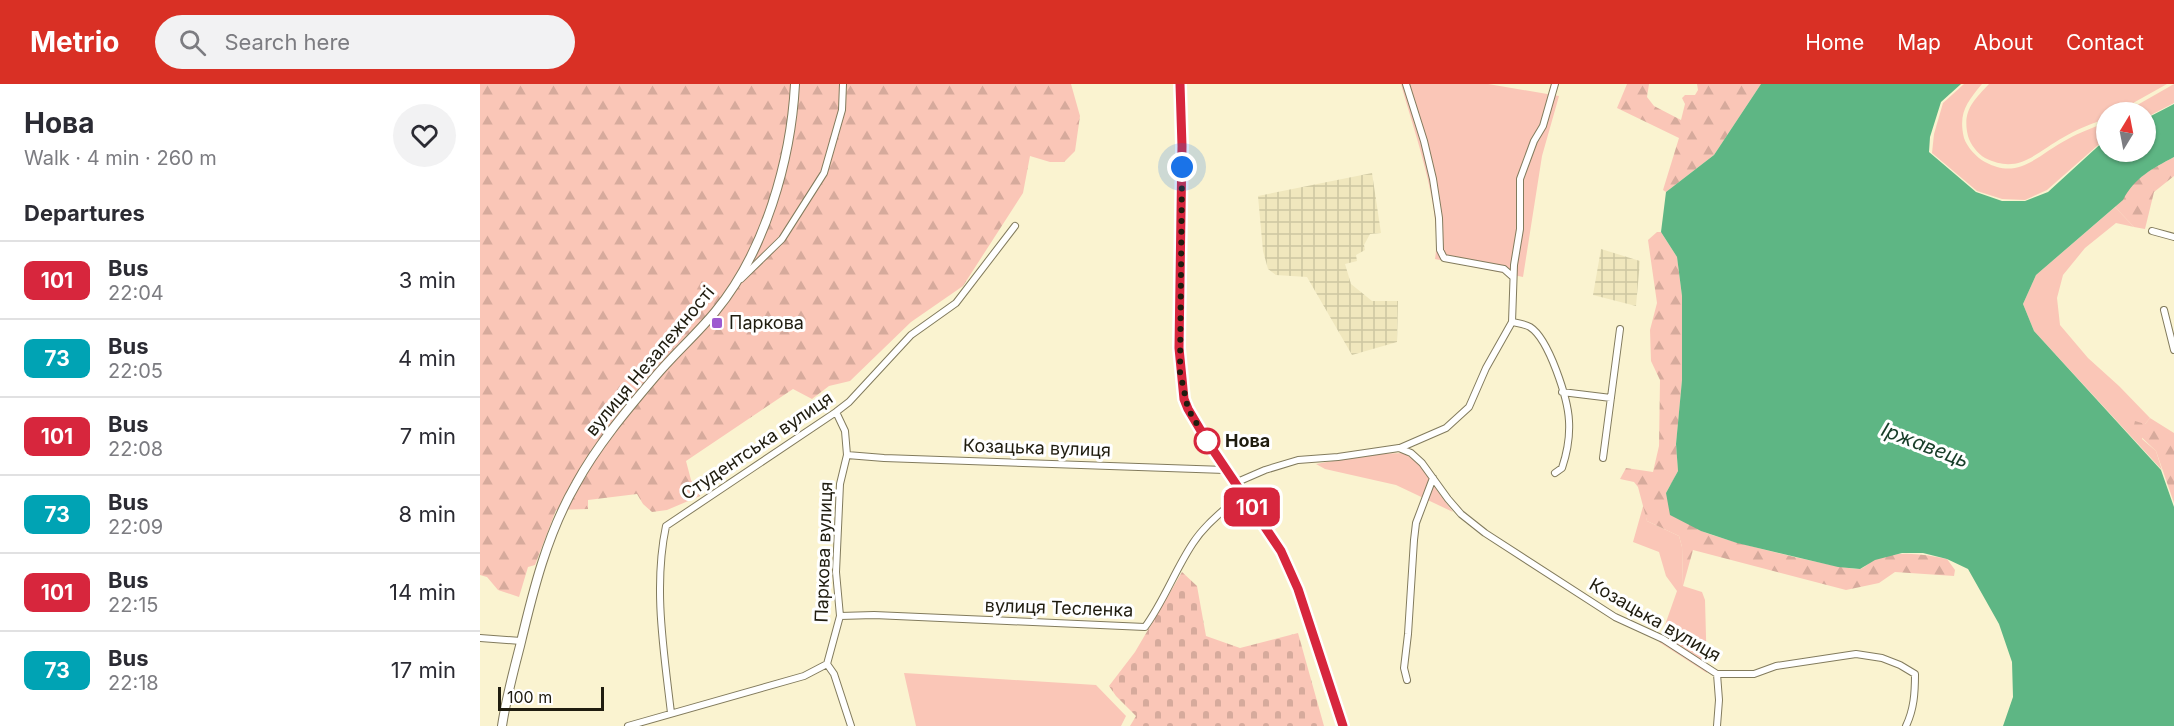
<!DOCTYPE html>
<html lang="en">
<head>
<meta charset="utf-8">
<style>
	body { margin:0; font-family:Inter,sans-serif; background:#f2f2f3; color:#2b2b33; height:100vh; display:flex; flex-direction:column; font-size:22px; white-space:nowrap }
	* { box-sizing:border-box; margin:0 }
	p { font-size:20px; color:#7c7c81 }
	.icon { flex:none; width:33px; height:33px; fill:none; stroke:currentColor; stroke-width:2; stroke-linecap:round; stroke-linejoin:round }
	.map { position:relative; flex:1; overflow:hidden }
	.panel { display:flex; flex-direction:column; background:#fff; width:480px }
	.panel>* { flex:none }
	.badge { padding:0 12px; border-radius:9px; font-size:21px; line-height:39px }
	.needle { width:39px; rotate:10deg }
	.controls { position:absolute; left:1616px; top:18px; display:grid; gap:12px }
	.controls a { display:grid; place-items:center; width:60px; height:60px; border-radius:50%; background:#fff; box-shadow:0 2px 4px #0004; font-size:30px }
	.scale { position:absolute; left:18px; bottom:15px; width:106px; box-sizing:border-box; padding-left:6px; border:3px solid #1f1c0f; border-top:0; font-size:16px; line-height:21px; white-space:nowrap; color:#1f1c0f; -webkit-text-stroke:4px #fff; paint-order:stroke }
	.you { position:absolute; width:30px; height:30px; margin:-15px; border:4px solid #fff; border-radius:50%; background:#1a73e8; box-shadow:0 0 0 9px #1a73e833 }
	.map>.badge { position:absolute; translate:-50% -50%; box-shadow:0 0 0 3px #fff }
	h2 { padding:0 24px; font-size:22px; line-height:54px }
	.round { display:grid; place-items:center; flex:none; width:63px; height:63px; border-radius:32px; background:#f2f2f3 }
	.head { display:flex; align-items:center; justify-content:space-between; height:102px; padding:0 24px }
	h1 { font-size:28px; font-weight:700; line-height:45px }
	ul { padding:0; list-style:none }
	li { display:flex; align-items:center; gap:18px; height:78px; padding:0 24px; border-top:2px solid #e1e1e2 }
	li div { flex:1 }
	li b { display:block; font-size:22px }
	li em { font-style:normal }
	li .badge { min-width:66px; font-weight:700; text-align:center }
	header { display:flex; align-items:center; gap:36px; box-sizing:border-box; height:84px; padding:0 30px; background:#d93025; color:#fff }
	header strong { font-size:28px }
	nav { display:flex; gap:33px; margin-inline-start:auto; font-size:21px }
	.search { width:420px; height:54px; background:#f2f2f3; display:flex; align-items:center; gap:15px; box-sizing:border-box; padding:0 21px; border-radius:33px; color:#7c7c81; font-size:22px }
	main { display:flex; flex:1; min-height:0 }
	.map>svg:first-child { display:block }
</style>
</head>
<body>
<header>
<strong>Metrio</strong>
<div class="search"><svg class="icon" aria-label="search" viewBox="0 0 24 24"><circle cx="10" cy="10" r="6"/><path d="M15 15l6 6"/></svg>Search here</div>
<nav><a>Home</a><a>Map</a><a>About</a><a>Contact</a></nav>
</header>
<main>
<section class="panel">
<div class="head"><div><h1>Нова</h1><p>Walk · 4 min · 260 m</p></div><a class="round"><svg class="icon" aria-label="heart" viewBox="0 0 24 24"><path d="M12 20l-8-8c-3-5 5-10 8-4 3-6 11-1 8 4z"/></svg></a></div>
<h2>Departures</h2>
<ul>
<li><span class="badge" style="background:#d7263d;color:#fff">101</span><div><b>Bus</b><p>22:04</p></div><em>3 min</em></li>
<li><span class="badge" style="background:#00a3b4;color:#fff">73</span><div><b>Bus</b><p>22:05</p></div><em>4 min</em></li>
<li><span class="badge" style="background:#d7263d;color:#fff">101</span><div><b>Bus</b><p>22:08</p></div><em>7 min</em></li>
<li><span class="badge" style="background:#00a3b4;color:#fff">73</span><div><b>Bus</b><p>22:09</p></div><em>8 min</em></li>
<li><span class="badge" style="background:#d7263d;color:#fff">101</span><div><b>Bus</b><p>22:15</p></div><em>14 min</em></li>
<li><span class="badge" style="background:#00a3b4;color:#fff">73</span><div><b>Bus</b><p>22:18</p></div><em>17 min</em></li>
</ul>
</section>
<div class="map">
<svg width="1694" height="642" viewBox="0 0 1694 642">
	<defs>
		<pattern id="industrial-grid" width="8" height="8" patternUnits="userSpaceOnUse" patternTransform="scale(1.5)"><rect width="8" height="8" fill="#f0e7bd"/><path d="M0 4h8M4 0v8" fill="none" stroke="#cdc6a1"/></pattern>
		<pattern id="forest-firs" width="22" height="20" patternUnits="userSpaceOnUse" patternTransform="scale(1.5)"><rect width="22" height="20" fill="#fac6b7"/><path d="M5 1l3.5 6h-7zM16 11l3.5 6h-7z" fill="#d6aa9c"/></pattern>
		<pattern id="cemetery-stones" width="16" height="16" patternUnits="userSpaceOnUse" patternTransform="scale(1.5)"><rect width="16" height="16" fill="#fac6b7"/><path d="M2 7V4a2 2 0 0 1 4 0v3zM10 15v-3a2 2 0 0 1 4 0v3z" fill="#d6aa9c"/></pattern>
	</defs>
	<rect width="100%" height="100%" fill="#faf3d0"/>
	<path fill="url(#industrial-grid)" d="M892,89L901,149L890,150L884,161L885,166L876,171L877,177L865,180L871,200L892,217H918L917,258L872,271L827,193L796,191L788,185L783,167L778,112Z
		M1121,165L1160,177L1156,222L1113,211Z"/>
	<path fill="#fac6b7" d="M921,0H1008L1079,12L1062,72L1043,193L955,175C963,126 934,48 921,0Z
		M1484,0H1502C1487,18 1478,29 1484,54C1487,63 1496,73 1505,78C1540,97 1558,70 1588,55C1600,48 1613,44 1626,38V54L1567,106L1545,116L1522,115L1497,107L1452,69L1454,50L1463,19Z
		M1509,0H1687L1637,28H1626V34C1612,40 1597,45 1584,53C1555,69 1539,91 1505,74C1498,70 1490,60 1488,52C1482,27 1493,17 1509,0Z
		M1694,0V19L1665,34V28H1645Z
		M1635,123L1654,143L1636,139L1605,164L1583,191L1577,214L1580,241L1608,274L1639,302L1670,334L1665,340L1662,355L1676,367L1682,386L1554,247L1543,220L1556,191Z
		M924,369L943,383L956,405L973,428L916,401L845,385L836,380L891,370Z
		M1164,419L1167,437L1199,452L1202,463L1203,502L1222,508L1225,516L1227,589L1179,558L1197,507L1186,492L1179,468L1153,458Z
		M424,589L616,601L646,632L641,642H436Z"/>
	<path fill="url(#forest-firs)" d="M0,0H591L600,32L595,67L584,78H570L550,72L543,109L483,202L431,238L370,297L349,302L332,315L313,305L206,377L211,396L220,412L187,426L172,428L163,420L157,410L108,416V425L76,426L55,481L48,483L39,513L18,506L7,493L0,491Z
		M1147,0H1169L1167,13L1174,22L1201,36L1205,20L1202,14L1205,11H1215L1218,6L1217,0H1281L1234,71L1186,108L1183,106L1199,54L1137,24Z
		M1694,73V92L1674,108L1665,145L1654,143L1635,123C1643,116 1646,107 1653,100C1665,88 1679,81 1694,73Z
		M1177,148H1181L1197,173L1202,212V296L1196,360L1198,387L1186,409C1197,420 1208,436 1220,446C1231,454 1366,487 1380,485C1385,484 1390,477 1395,475C1419,466 1443,470 1467,475L1475,486L1474,492L1415,488L1399,499L1366,506L1213,466L1203,502L1202,463L1199,452L1167,437L1158,403L1154,398L1140,395L1146,384L1173,388L1179,362L1180,296L1171,277L1170,246L1177,219L1168,156Z
		M1670,334L1694,349V419L1676,367L1653,345L1655,337L1665,340Z"/>
	<path fill="url(#cemetery-stones)" d="M702,488L717,502L726,552L760,564L818,549L844,642H650L656,632L636,612L629,602L655,568Z"/>
	<path fill="#5eb684" d="M1281,0H1481L1461,18L1450,53L1449,68L1496,108L1522,117H1545L1568,108L1626,55V68H1665V35L1694,20V73C1672,85 1655,93 1643,116L1556,191L1543,220L1554,247L1681,386L1694,423V642H1523L1533,613L1532,578L1519,540L1488,485L1467,475L1443,469H1422L1395,476L1380,485L1358,483L1257,459L1221,447L1190,431L1186,409L1198,387L1196,360L1202,296V212L1197,173L1181,148L1186,108L1234,71Z"/>
	<g fill="none" stroke-linecap="round" stroke-linejoin="round">
		<defs>
			<path id="minor" d="M926,0L944,57L953,95L959,134L960,166L964,174L1024,185L1033,193
				M1672,147L1694,153
				M261,195L302,155L344,89L362,26L363,0
				M1684,226L1694,266
				M1082,308L1131,314
				M920,364L966,344L989,323L1006,284L1032,238
				M367,371L404,374L745,386
				M1123,374L1140,245
				M1075,389L1082,384C1087,369 1090,353 1089,337C1088,315 1069,255 1050,243C1045,240 1037,239 1032,238L1034,181L1040,145V95L1054,57L1063,42L1075,0
				M755,399L785,386L818,376L858,373L919,364L931,369L942,379L968,415L981,430L1005,449L1135,533L1183,555L1237,590H1274L1296,582L1376,570L1402,574L1420,581L1435,590C1435,609 1434,625 1426,642
				M360,532L394,531L665,543C684,517 695,486 713,459C726,439 746,425 762,409
				M0,554L41,557
				M347,580L360,532L356,488L360,400L367,371L365,347L356,328
				M347,580L354,590L371,642
				M1237,590L1239,616L1237,642
				M927,596L924,584L928,550L934,456L936,439L953,394
				M191,629C184,568 173,503 186,442L356,328L369,318L431,251L476,219L535,142
				M148,642L324,592L347,580"/>
			<path id="tertiary" d="M700,0L702,62L699,264L704,315L708,325L727,357L784,438L801,467L818,505L863,642"/>
			<path id="secondary" d="M22,642C26,615 33,589 40,562C53,507 67,450 96,400C116,363 146,327 174,294C193,271 216,251 235,228C285,168 311,76 315,0"/>
		</defs>
		<use href="#minor" stroke="#827b5d" stroke-width="8"/>
		<use href="#tertiary" stroke="#827b5d" stroke-width="9"/>
		<use href="#secondary" stroke="#827b5d" stroke-width="10"/>
		<use href="#minor" stroke="#fff" stroke-width="6"/>
		<use href="#tertiary" stroke="#fff" stroke-width="8"/>
		<use href="#secondary" stroke="#fff" stroke-width="8"/>
	</g>
	<g fill="none" stroke-linecap="round" stroke-linejoin="round">
		<defs>
			<path id="line" d="M700,0L702,62L699,264L704,315L708,325L727,357L801,467L818,505L863,642"/>
		</defs>
		<use href="#line" stroke="#fff" stroke-width="14"/>
		<use href="#line" stroke="#d7263d" stroke-width="9"/>
		<path stroke="#1f1c0f" stroke-width="6" stroke-dasharray="0 10.8" d="M702,83L700,288L708,325L727,357"/>
	</g>
	<rect fill="#9d5ad0" stroke="#fff" stroke-width="2" x="231" y="233" width="12" height="12" rx="3"/>
	<circle fill="#fff" stroke="#d7263d" stroke-width="3" cx="727" cy="357" r="12"/>
	<g text-anchor="middle" stroke-width="6" stroke-linejoin="round" paint-order="stroke">
		<g font-size="18" fill="#1f1c0f" stroke="#fff" text-anchor="start">
			<text x="249" y="245">Паркова</text>
		</g>
		<g font-size="18" fill="#1f1c0f" stroke="#fff">
			<text transform="translate(170 277) rotate(-50)" y="6">вулиця Незалежності</text>
			<text transform="translate(277 362) rotate(-34)" y="6">Студентська вулиця</text>
			<text transform="translate(557 364) rotate(2)" y="6">Козацька вулиця</text>
			<text transform="translate(344 468) rotate(-88)" y="6">Паркова вулиця</text>
			<text transform="translate(579 524) rotate(2)" y="6">вулиця Тесленка</text>
			<text transform="translate(1175 536) rotate(30)" y="6">Козацька вулиця</text>
		</g>
		<g font-size="18" font-weight="bold" fill="#1f1c0f" stroke="#fff" text-anchor="start">
			<text x="745" y="363">Нова</text>
		</g>
		<g font-size="20" font-style="italic" fill="#183e29" stroke="#fff">
			<text transform="translate(1445 361) rotate(21)" y="7">Іржавець</text>
		</g>
	</g>
</svg>
<div class="controls">
<a><svg class="needle" viewBox="-14 -14 28 28"><path d="M0-13l5 13h-10z" fill="#e53935"/><path d="M0 13l5-13h-10z" fill="#7c7c81"/></svg></a>
</div>
<div class="scale">100 m</div>
<div class="you" style="left:702px;top:83px"></div>
<b class="badge" style="left:772px;top:423px;background:#d7263d;color:#fff">101</b>
</div>
</main>
</body>
</html>
